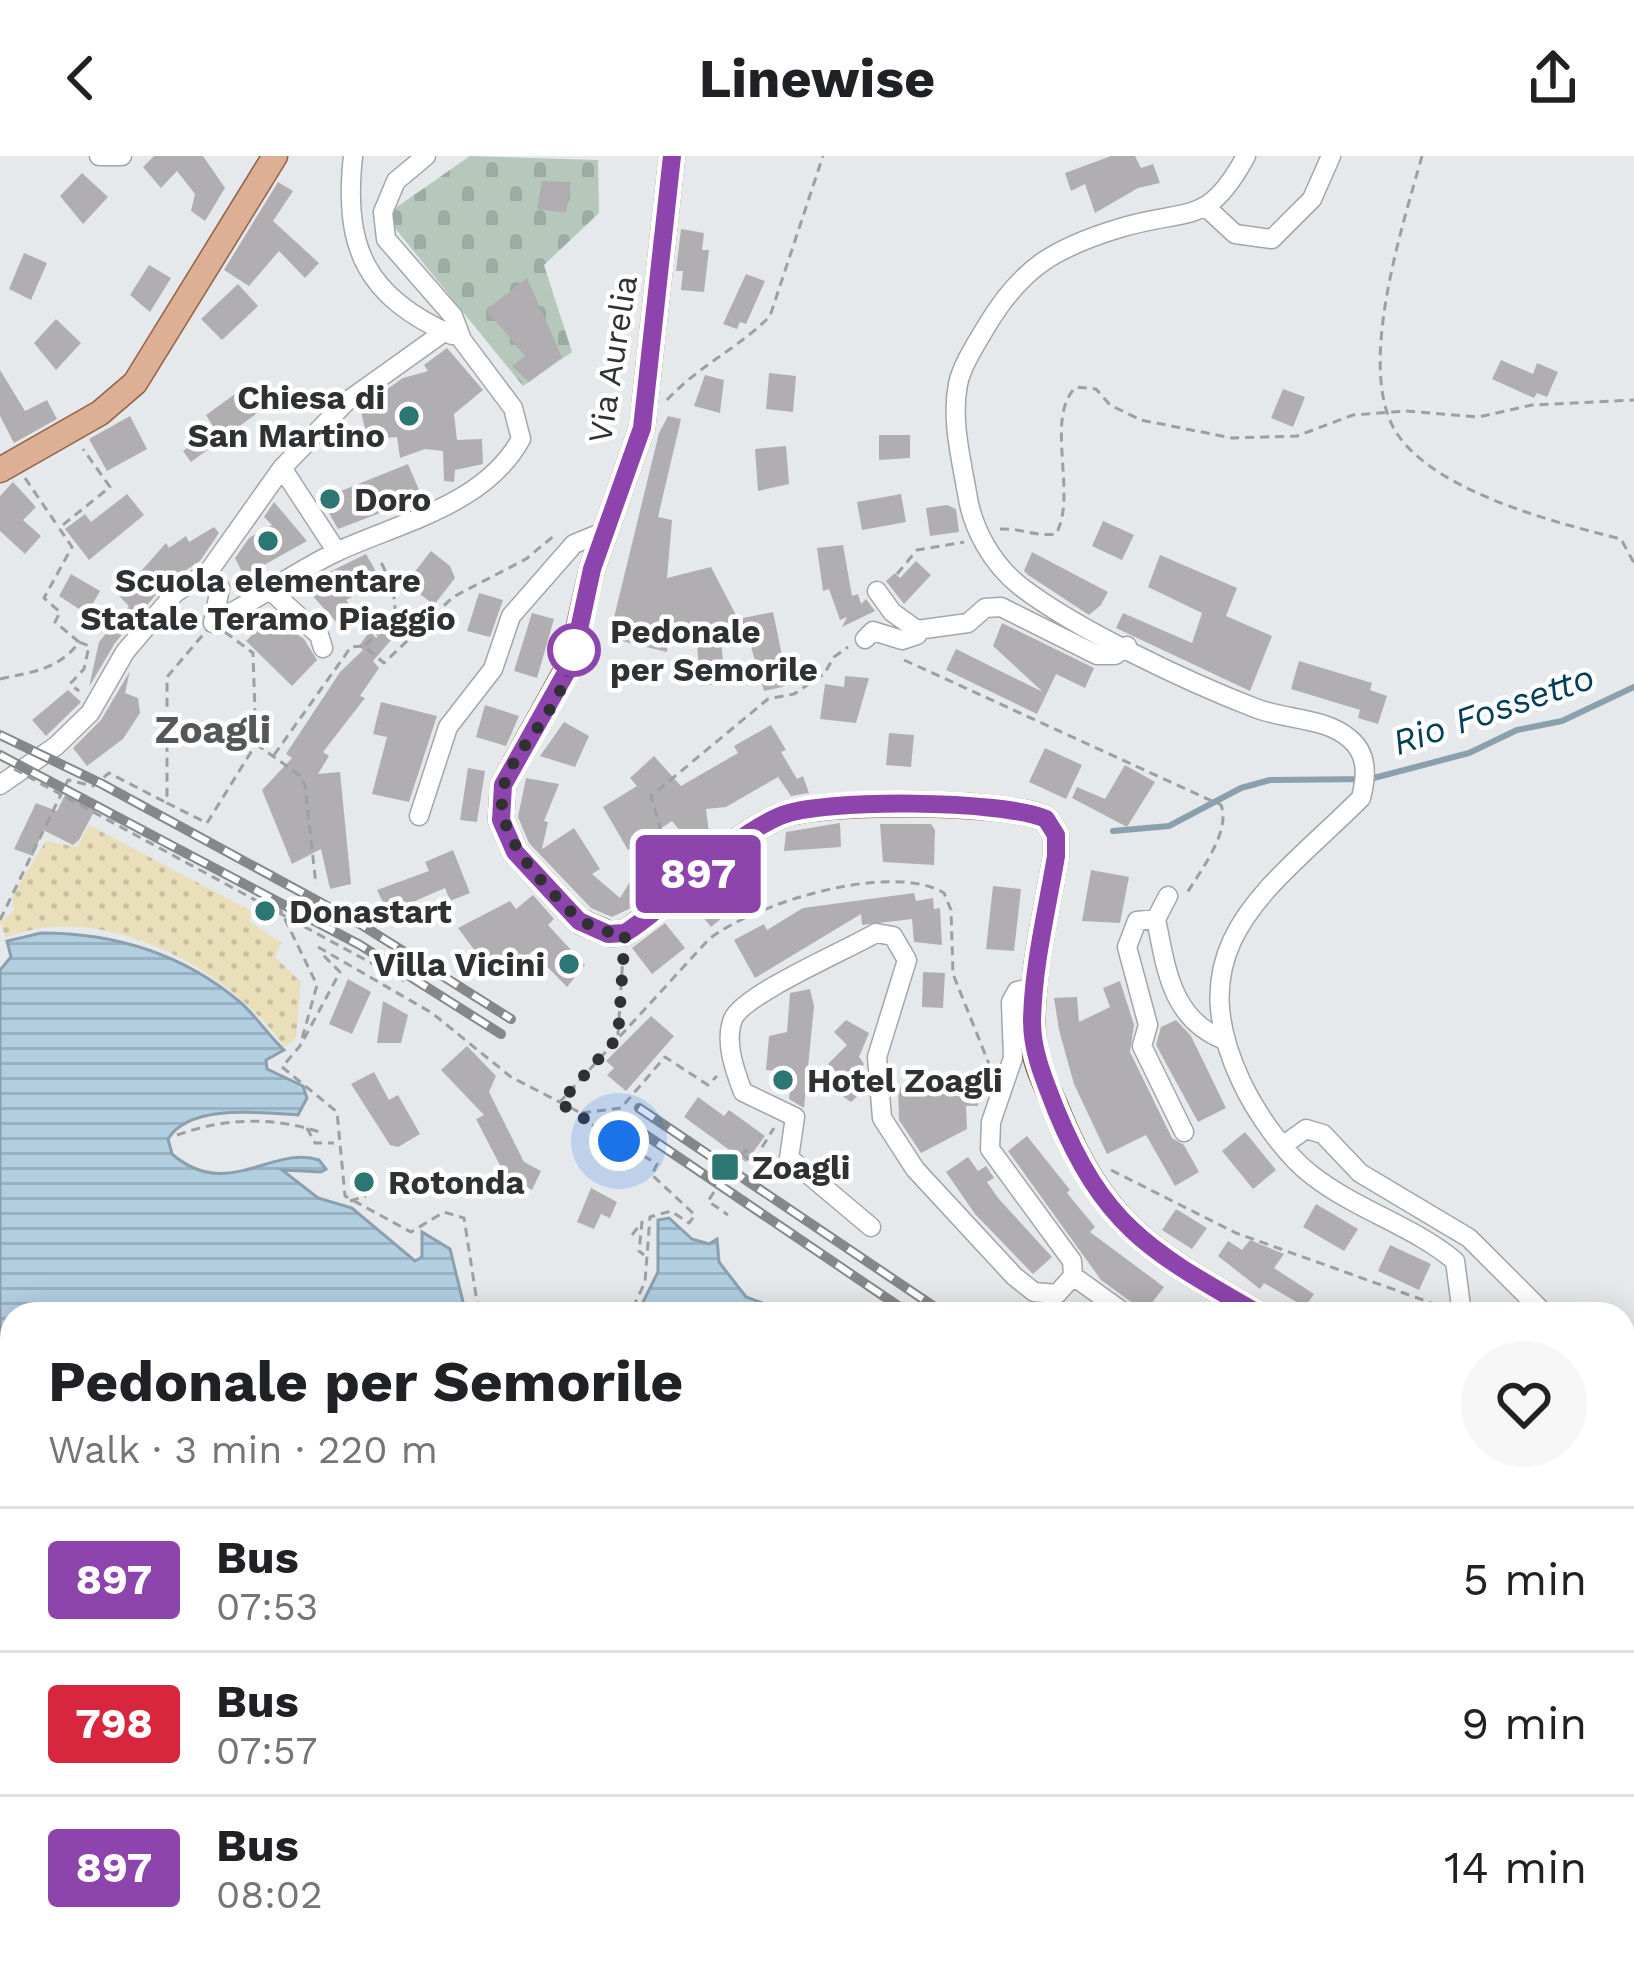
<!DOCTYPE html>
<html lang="en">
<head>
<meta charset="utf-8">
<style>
	body { margin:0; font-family:"Work Sans",sans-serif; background:#f6f6f6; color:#202124; height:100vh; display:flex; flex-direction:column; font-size:45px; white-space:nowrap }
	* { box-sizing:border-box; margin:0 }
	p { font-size:39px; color:#757577 }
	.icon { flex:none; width:66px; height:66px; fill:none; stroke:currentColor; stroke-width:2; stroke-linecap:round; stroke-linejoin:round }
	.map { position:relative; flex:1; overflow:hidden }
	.sheet { position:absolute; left:0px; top:1146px; width:1635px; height:660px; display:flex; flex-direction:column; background:#fff; border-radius:36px 36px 0 0; box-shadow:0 6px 30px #0003 }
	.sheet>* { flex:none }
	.badge { padding:0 24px; border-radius:9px; font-size:42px; line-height:78px }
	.you { position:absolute; width:60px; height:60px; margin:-30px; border:9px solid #fff; border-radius:50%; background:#1a73e8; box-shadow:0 0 0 18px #1a73e833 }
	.map>.badge { position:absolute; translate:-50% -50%; box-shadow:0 0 0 6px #fff }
	.round { display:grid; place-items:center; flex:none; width:126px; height:126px; border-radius:63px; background:#f6f6f6 }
	.head { display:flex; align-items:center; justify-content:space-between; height:204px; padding:0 48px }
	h1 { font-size:57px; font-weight:700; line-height:90px }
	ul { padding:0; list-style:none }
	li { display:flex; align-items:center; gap:36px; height:144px; padding:0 48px; border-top:3px solid #e0e0e0 }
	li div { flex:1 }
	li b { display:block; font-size:45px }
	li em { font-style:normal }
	li .badge { min-width:132px; font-weight:700; text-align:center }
	header { display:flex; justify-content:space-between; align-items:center; height:156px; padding:0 48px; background:#fff; font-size:54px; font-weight:700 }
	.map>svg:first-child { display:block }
</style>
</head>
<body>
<header><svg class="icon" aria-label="back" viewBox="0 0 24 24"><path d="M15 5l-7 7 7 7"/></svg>Linewise<svg class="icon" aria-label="share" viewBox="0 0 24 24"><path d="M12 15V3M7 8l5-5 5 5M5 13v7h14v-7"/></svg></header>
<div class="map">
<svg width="1634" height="1806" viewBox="0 0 1634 1806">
	<defs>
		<pattern id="sand-dots" width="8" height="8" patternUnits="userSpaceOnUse" patternTransform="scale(3)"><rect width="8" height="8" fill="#e9dfba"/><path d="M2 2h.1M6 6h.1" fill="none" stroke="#c8c0a0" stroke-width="1.8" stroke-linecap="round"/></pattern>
		<pattern id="cemetery-stones" width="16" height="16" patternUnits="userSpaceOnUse" patternTransform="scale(3)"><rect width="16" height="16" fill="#b6c8bc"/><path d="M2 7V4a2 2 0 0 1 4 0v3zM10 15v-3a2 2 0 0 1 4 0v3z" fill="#9daca2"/></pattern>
		<pattern id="water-rules" width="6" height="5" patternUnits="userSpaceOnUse" patternTransform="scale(3)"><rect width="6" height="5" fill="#b2cfe2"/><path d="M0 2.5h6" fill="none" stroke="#99b2c2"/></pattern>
	</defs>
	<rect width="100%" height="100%" fill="#e6e9eb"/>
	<path fill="url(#sand-dots)" d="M89,669L251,755L250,766L281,787L275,801L301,826L296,882L284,891C231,812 99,742 5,782L0,766L14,755L12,739L46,685L77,691Z"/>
	<path fill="url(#cemetery-stones)" d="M470,0L598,4L599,57L544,109L572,196L523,230L390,66L391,55Z"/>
	<path fill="url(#water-rules)" stroke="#8ba0ad" stroke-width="3" d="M41,777C114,777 183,798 240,846C256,860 268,879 284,894L266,904L267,913L303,930L307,942L298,959C262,957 190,947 168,983L172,998C227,1046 274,988 319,1004L326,1013L321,1016L282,1014L318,1042L352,1052L415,1105L422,1101V1076L450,1093L466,1158H12V1794H1623V1614L1628,1621L1634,1620V1806H0V814L11,801L7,785Z
		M669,1062L692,1083L709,1088L717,1083L719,1106L746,1141L793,1158H637L658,1116V1064Z"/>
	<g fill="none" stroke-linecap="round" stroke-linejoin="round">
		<path stroke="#8ba0ad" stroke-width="6" d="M1113,675L1169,670L1241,632L1270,624L1370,623L1469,597L1517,574L1562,565L1634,531"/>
	</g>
	<path fill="#b1aeb1" d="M154,0H203L225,32L205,65L191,55L195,38L177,15L161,32L143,11Z
		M1111,0H1135L1141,12L1153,8L1160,27L1138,32L1095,57L1085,28L1071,35L1065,17Z
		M82,17L108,41L83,68L60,40Z
		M542,25L571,26L566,57L537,53Z
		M278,26L293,35L273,65L319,107L305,122L279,95L249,130L224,114Z
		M681,73L704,77L702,94H709L704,136L681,134L683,115H676Z
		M24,97L47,107L31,144L9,133Z
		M149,109L171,122L150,156L130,139Z
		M746,118L765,125L746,168L740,166L737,173L723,168Z
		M527,122L562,201L529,226L512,210L525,200L486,154Z
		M238,128L258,150L222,184L201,163Z
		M56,163L81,187L56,214L34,187Z
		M447,192L483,234L454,258L457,284L482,283L483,308L455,314L454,326L444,325L443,295L425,293L400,302L397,281L368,284L361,256L377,250L383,236L403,222L428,215L424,209Z
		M1501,204L1533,218L1537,207L1558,216L1547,241L1537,237L1534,242L1492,223Z
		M0,214L25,255L47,244L57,263L14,287L0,260Z
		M769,217L796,220L793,256L766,253Z
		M705,219L724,224L720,257L694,250Z
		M1283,233L1305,241L1293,271L1271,262Z
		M239,235L256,258L191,306L183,295L214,272L206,259Z
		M130,260L147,293L107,315L89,283Z
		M668,260L681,263L658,361L672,364L667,422L711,411L738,463L773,456L788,528L782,531L764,535L749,484H721L725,527L701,530L695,469L668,482L667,496L609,482L659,277Z
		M879,279H910V302L879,304Z
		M786,290L789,328L758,335L755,293Z
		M408,308L422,341L338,373L321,343Z
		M13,326L36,351L23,364L41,380L25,398L0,375V340Z
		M127,338L144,359L89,404L65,373L85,358L91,366Z
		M901,338L906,366L862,374L857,346Z
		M274,346L307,385L244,420L235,402L249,382L272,369L264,361Z
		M947,349L956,353L959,376L930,380L926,352Z
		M1103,365L1134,379L1122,404L1092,390Z
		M214,371L219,377L200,405L165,428L115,487L89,531L99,486L129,450L119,440L166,387L169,392L186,380L189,386Z
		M843,389L852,440L858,438L861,448L866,443L875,455L842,471L847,461L840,464L829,433L823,435L817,392Z
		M431,395L450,410L455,422L434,449L406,427Z
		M1032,396L1108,436L1101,449L1089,459L1028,419L1024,415Z
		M366,398L382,426L346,444L359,461L345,476L303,429Z
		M1160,399L1237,432L1226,460L1272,480L1250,535L1116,472L1123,457L1192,487L1202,457L1148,431Z
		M916,405L931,419L904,448L886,425L895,417L900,422Z
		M71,418L100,435L87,458L59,440Z
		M479,437L503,444L490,481L467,475Z
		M532,457L554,463L537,522L514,515Z
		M271,460L304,483L317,504L292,530L246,485Z
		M1002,467L1094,512L1085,532L1056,518L1037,558L946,514L956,493L1043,536L993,490Z
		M391,468L398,476L373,505L379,512L360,540L365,542L323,596L329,600L318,618L340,616L351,728L330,733L321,693L292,708L262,634L292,602L286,598L340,516L363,494L359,490L370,475L376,482Z
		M1299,505L1372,527L1370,534L1387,540L1378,568L1358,562L1360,554L1291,533Z
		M130,515L125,537L138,542L140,557L123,583L87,610L73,592L101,564Z
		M845,520L869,522L856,567L820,563L825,528L844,531Z
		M68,534L81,546L46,580L32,564Z
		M381,546L437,560L409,646L372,638L387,581L373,578Z
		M485,549L519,560L506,590L476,581Z
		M564,566L589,580L575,611L540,600Z
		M771,569L786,594L781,596L797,623L803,620L809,637L791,640L778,621L726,651L706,653L710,685L696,695L672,665L628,694L603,651L637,630L630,622L654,600L681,630L738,597L734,590Z
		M889,577L914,579L911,611L886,609Z
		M1045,592L1082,609L1066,643L1029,626Z
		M1125,609L1155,626L1127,671L1072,642L1077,631L1105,643Z
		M468,612L485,615L477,666L460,664Z
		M526,622L559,628L544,665L548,666L542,693L574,672L600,713L592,718L620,742L633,721L652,726L631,752L612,761L591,752L529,687L518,661Z
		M67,635L97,650L79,684L73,689L43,674L33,700L14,693L36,647L57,655Z
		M840,667L841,691L784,695L786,676Z
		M880,668H931L935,674L934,709L883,706Z
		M453,694L470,737L450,745L445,732L415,745L424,766L412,771L401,757L395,760L391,750L386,753L377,734L429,715L425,706Z
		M1091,714L1129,721L1120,767L1082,765Z
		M729,723L744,744L711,771L695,751Z
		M993,730L1021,733L1014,795L986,793Z
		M914,737L916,745L933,742L934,753L940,752L942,789L914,786L912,763L862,769L861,758L755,822L734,784L764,768L767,774L803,752Z
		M533,739L554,763L548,769L585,809L567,831L532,795L509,822L484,807L458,772L510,745L516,753Z
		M665,767L685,792L652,818L632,792Z
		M923,816L945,817L943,852L922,851Z
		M348,823L371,836L352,878L329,868Z
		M1120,825L1134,869L1130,896L1172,982L1184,989L1199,1016L1175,1030L1146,979L1107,998L1074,928L1059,874L1054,842L1077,841L1079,866L1110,851L1103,832Z
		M810,833L814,850L804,952L789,943L791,916L766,914L769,880L787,876L790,837Z
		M383,845L408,859L401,887H377Z
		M651,860L674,880L626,935L607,919L614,912L606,905Z
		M846,864L869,877L859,901L864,908L854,922L865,933L851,946L832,933L843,922L828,908L847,889L834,876Z
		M1176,864L1191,880L1226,952L1198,966L1156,889L1161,871Z
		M467,890L496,920L489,936L524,1006L541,1015L532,1034L505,1019L476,963L484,959L441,914Z
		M374,916L389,944L398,939L420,978L398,991L390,989L351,928Z
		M977,926L978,950H966L967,973L921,997L899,964L898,931Z
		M698,941L724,960L729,954L765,980L746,1006L684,961Z
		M1245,976L1276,1014L1253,1033L1222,995Z
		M1027,980L1070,1034L1067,1037L1095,1071L1090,1076L1164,1131L1145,1156L1101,1124L1008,995Z
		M968,1001L978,1015L986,1010L994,1022L987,1026L998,1042L1052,1101L1033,1118L975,1058L946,1016Z
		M591,1032L617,1046L610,1062L601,1058L594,1073L577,1066Z
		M1316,1048L1358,1073L1344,1095L1303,1071Z
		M1176,1053L1207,1072L1192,1093L1162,1074Z
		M1250,1084L1284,1098L1274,1112L1314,1138L1305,1151L1264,1127L1260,1133L1218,1100L1228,1085L1242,1094Z
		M1390,1089L1431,1108L1419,1134L1378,1115Z"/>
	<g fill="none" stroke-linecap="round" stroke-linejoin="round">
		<defs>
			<path id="minor" d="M99,0H122
				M353,0C343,92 366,141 452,179
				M1246,0C1207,72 1189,51 1120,72C1054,92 1021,112 986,171C976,188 962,209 958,228C951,264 961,302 967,337C972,372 992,408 1020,430C1077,474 1188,526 1255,552C1285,564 1325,561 1350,583C1369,599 1366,622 1361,642C1271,732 1176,786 1241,925C1256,957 1285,999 1313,1020C1357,1054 1413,1070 1455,1105L1462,1158
				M1207,52L1235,78L1272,83L1312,43L1331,0
				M282,312L337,396
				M209,415L220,432L213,467
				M270,434L319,479L323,492
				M877,435L892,456L917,474
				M213,467C254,445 292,418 334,397C400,366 484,350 521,283L513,252L462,184L453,160L386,83L383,56L396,25L426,0
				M917,474L968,467L985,452L1001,451L1097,499H1115L1127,490
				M865,483L873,475L902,484L917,479V474
				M0,629L56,590L90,557L125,496L175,437L209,415L282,312L346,246L444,176
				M419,660L448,571L493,513L511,460L574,388L608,374
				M1156,763L1168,740
				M1184,976L1142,890L1148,869L1127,791L1137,765L1156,763C1166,812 1171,862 1222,883
				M1285,988L1306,973L1323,978L1360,1017L1469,1082L1545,1158
				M871,1071L789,1002L795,961L743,936C735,915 724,886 733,863C744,838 847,794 876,777L893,780L907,804L877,901L882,962L915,1013L1014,1120L1034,1136L1057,1138L1073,1120L1072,1105L990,993L991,966L1013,902L1011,846L1017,835L1035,831
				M1073,1120L1126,1158
				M1623,1207L1634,1213"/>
			<path id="major" d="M672,0L642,272L592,413L571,506L503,629L501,664L515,696L579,765L609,778L625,777C677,742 721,686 780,660C821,643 1006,644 1046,663L1056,679V700C1046,760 1029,823 1033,884C1034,908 1048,932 1057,954C1105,1073 1152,1096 1259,1158
				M0,314L100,257L135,227L275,0
				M1623,1375L1634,1379"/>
		</defs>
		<use href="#minor" stroke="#a3a6a8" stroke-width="21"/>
		<use href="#major" stroke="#926146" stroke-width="27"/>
		<path stroke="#9da0a1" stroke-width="3" stroke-dasharray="9 6" stroke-linecap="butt" d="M1422,0C1403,69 1354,216 1398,279C1438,337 1557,367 1621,383L1634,407
			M667,244C698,210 739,192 770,160L823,0
			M25,322L57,369
			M1000,373C1021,372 1036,381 1056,378C1078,339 1044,261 1076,231L1096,233L1110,249L1141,264L1232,282L1297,280L1353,259L1406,255L1479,261L1532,249L1634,244
			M897,418L917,394L964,386
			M213,467L253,497L256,588L207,667L167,647V521Z
			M79,486L55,466L60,456L44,442L72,391L59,372L110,331L83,293
			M365,489L396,462L393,431L379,402
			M904,504L1221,649C1231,675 1201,714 1187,737
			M0,523C31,516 59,514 79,486L89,490L84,513L70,528L79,535
			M256,588L298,618L305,629L316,729
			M274,599L351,491L364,490L384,507L453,441L526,403L555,379
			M663,719L666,692L651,640L768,543L794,538L824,518L834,501L848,491
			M278,749L317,829L300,890L282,911L337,956L345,1040L411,1076L444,1056L464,1062L477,1146L488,1158
			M0,764L68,624L93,630L109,617L165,646
			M318,791L432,857L511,921L581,957V962L657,1008L652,1019L695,1059L689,1067L671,1055L650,1061L645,1126L630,1158
			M618,879L623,799
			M304,883L340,816L322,798
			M559,947L709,783C756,747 891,705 944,737L951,754L953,818L989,908
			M582,957L621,952L665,901L708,929L717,920
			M307,972L315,987H334
			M177,979C224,962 275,960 322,977
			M742,999L746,994L756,1001L774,972
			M744,1000L761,1011
			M1111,1014L1236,1077L1440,1150
			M714,1036L708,1045L728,1059
			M350,1045L366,1040
			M632,1079L642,1066L639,1095L644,1099"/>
		<use href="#minor" stroke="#fff" stroke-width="18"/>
		<use href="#major" stroke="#ddb096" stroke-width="24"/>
		<defs>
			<path id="rail" d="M0,579L102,628L360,768L511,863
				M0,599L360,789L501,878
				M639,952L945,1158
				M628,967L910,1158"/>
		</defs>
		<use href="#rail" stroke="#858789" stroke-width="10"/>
		<use href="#rail" stroke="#fff" stroke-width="6" stroke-dasharray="18" stroke-linecap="butt"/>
		<path stroke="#9da0a1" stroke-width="3" stroke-dasharray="9 6" stroke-linecap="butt" d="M14,613L408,827
			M1453,1155L1473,1157"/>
	</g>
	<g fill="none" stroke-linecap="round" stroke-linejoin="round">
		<defs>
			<path id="line" d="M672,0L642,272L592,413L572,506L503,629L501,664L515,696L579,765L608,778L625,777C678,743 721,686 780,660C821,642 1005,644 1046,663L1056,679V700C1047,754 1033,810 1032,865C1032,897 1045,925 1056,954C1105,1073 1152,1096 1259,1158"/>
		</defs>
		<use href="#line" stroke="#fff" stroke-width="27"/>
		<use href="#line" stroke="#8e44ad" stroke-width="18"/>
		<path stroke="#303132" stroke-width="12" stroke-dasharray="0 21.6" d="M574,494C552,602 440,614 548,732C571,757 589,778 625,777L618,881L560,947L619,985"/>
	</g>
	<g fill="#2c7673" stroke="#fff" stroke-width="4.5">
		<circle cx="409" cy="260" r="12"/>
		<circle cx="330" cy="343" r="12"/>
		<circle cx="268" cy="385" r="12"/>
		<circle cx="265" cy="755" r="12"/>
		<circle cx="569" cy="808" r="12"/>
		<circle cx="783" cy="924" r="12"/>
		<rect x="710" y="996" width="30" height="30" rx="6"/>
		<circle cx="364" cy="1026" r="12"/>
	</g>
	<circle fill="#fff" stroke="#8e44ad" stroke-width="6" cx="574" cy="494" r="24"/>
	<g text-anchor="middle" stroke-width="9" stroke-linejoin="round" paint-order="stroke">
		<g font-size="33" fill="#303132" stroke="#fff">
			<text transform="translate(612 203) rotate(-81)" y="12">Via Aurelia</text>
		</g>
		<g font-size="33" font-weight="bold" fill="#303132" stroke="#fff" text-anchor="start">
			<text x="385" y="253" text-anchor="end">Chiesa di<tspan x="385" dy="38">San Martino</tspan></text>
			<text x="354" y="355">Doro</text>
			<text x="268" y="436" text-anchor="middle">Scuola elementare<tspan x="268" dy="38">Statale Teramo Piaggio</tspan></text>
			<text x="289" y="767">Donastart</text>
			<text x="545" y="820" text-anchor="end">Villa Vicini</text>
			<text x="807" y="936">Hotel Zoagli</text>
			<text x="752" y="1023">Zoagli</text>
			<text x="388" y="1038">Rotonda</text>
		</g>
		<g font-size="33" font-weight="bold" fill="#303132" stroke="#fff" text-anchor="start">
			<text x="610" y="487">Pedonale<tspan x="610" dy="38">per Semorile</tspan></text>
		</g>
		<g font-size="36" font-style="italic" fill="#043e58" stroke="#fff">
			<text transform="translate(1493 553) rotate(-19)" y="13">Rio Fossetto</text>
		</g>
		<g font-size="39" font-weight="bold" fill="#555759" stroke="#fff">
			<text x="213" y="587">Zoagli</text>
		</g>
	</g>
</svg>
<div class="you" style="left:619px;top:985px"></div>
<b class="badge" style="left:698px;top:718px;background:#8e44ad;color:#fff">897</b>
<section class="sheet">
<div class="head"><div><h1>Pedonale per Semorile</h1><p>Walk · 3 min · 220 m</p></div><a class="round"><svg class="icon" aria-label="heart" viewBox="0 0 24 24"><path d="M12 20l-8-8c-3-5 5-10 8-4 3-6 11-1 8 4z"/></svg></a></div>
<ul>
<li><span class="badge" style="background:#8e44ad;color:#fff">897</span><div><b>Bus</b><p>07:53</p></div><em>5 min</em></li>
<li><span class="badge" style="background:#d7263d;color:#fff">798</span><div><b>Bus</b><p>07:57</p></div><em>9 min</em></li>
<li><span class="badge" style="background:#8e44ad;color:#fff">897</span><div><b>Bus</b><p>08:02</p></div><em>14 min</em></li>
</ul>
</section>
</div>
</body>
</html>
